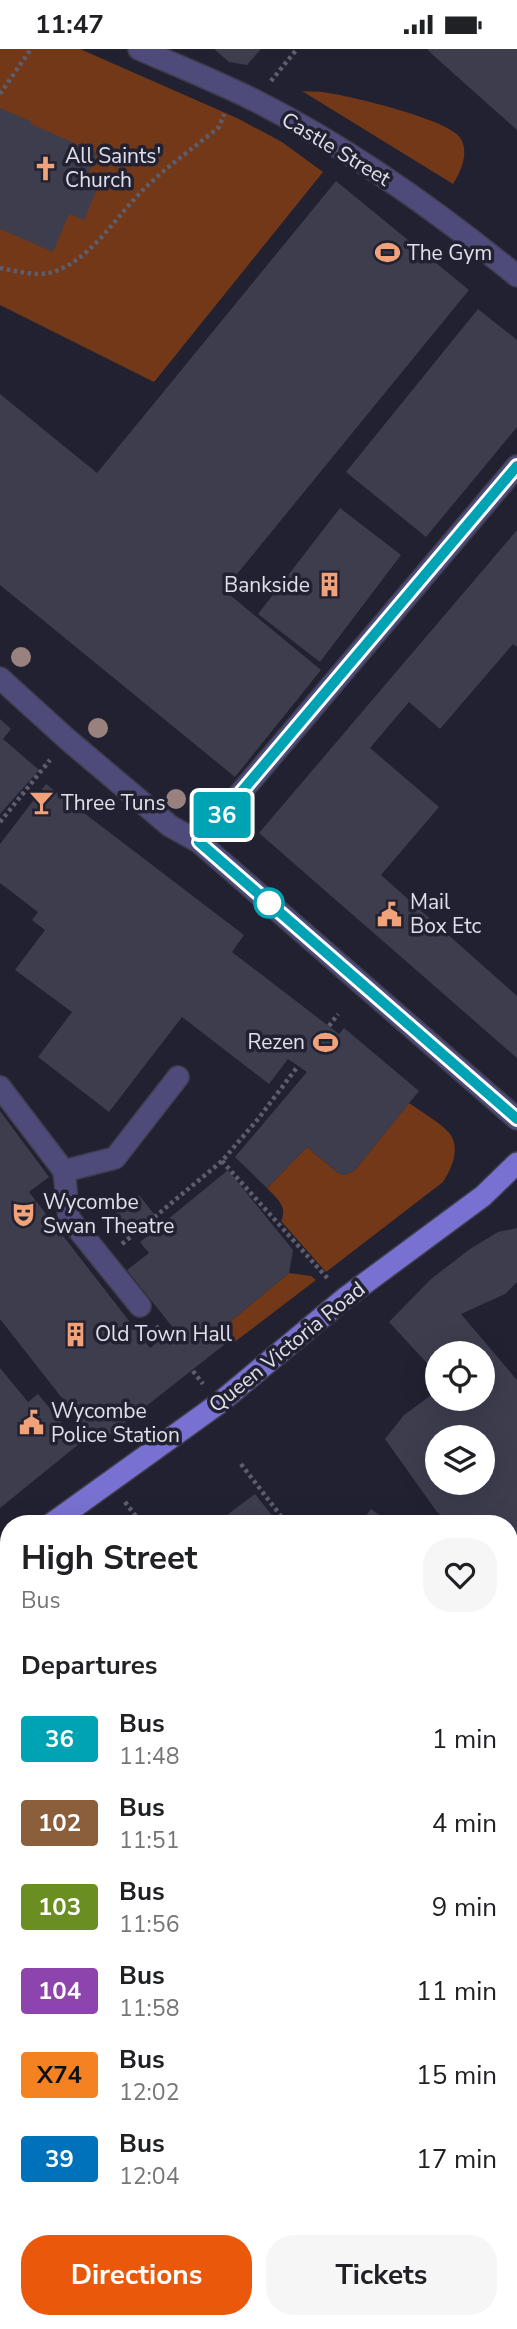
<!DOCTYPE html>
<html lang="en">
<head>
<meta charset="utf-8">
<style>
	body { margin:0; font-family:"Nunito Sans",sans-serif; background:#f6f6f6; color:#202124; height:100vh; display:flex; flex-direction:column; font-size:26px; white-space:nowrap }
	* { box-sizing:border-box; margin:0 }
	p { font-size:23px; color:#757577 }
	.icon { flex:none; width:38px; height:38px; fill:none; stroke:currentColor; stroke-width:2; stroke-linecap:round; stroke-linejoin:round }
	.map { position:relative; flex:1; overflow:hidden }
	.sheet { position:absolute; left:0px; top:1466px; width:518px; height:814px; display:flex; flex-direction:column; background:#fff; border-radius:28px 28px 0 0; box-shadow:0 7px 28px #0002 }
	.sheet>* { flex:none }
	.badge { padding:0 14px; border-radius:5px; font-size:24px; line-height:46px }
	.fabs { position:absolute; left:425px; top:1292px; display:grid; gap:14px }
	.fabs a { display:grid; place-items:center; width:70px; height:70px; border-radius:50%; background:#fff; box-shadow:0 7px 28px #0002; font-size:35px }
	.map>.badge { position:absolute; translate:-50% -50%; box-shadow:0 0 0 4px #fff }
	h2 { padding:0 21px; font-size:26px; line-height:63px }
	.round { display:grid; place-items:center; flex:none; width:74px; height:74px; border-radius:28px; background:#f6f6f6 }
	.head { display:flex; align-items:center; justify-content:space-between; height:119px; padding:0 21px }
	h1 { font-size:33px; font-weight:700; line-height:52px }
	.button { display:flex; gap:14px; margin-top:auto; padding:14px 21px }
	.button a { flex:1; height:80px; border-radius:28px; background:#ea580c; color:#fff; font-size:28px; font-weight:700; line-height:80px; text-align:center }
	.button a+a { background:#f6f6f6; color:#202124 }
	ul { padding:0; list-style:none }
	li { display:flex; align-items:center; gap:21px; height:84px; padding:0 21px }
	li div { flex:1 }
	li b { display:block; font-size:26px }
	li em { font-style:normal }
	li .badge { min-width:77px; font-weight:700; text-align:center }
	.status { display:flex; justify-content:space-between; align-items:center; height:49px; padding:0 35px; background:#fff; direction:ltr }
	.status svg { height:19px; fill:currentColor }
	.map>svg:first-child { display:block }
</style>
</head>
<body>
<div class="status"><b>11:47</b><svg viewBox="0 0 49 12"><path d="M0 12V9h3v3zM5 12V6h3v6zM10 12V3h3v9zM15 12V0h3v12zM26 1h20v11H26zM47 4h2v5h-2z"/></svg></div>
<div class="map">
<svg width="517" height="2280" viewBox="0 0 517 2280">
	<rect width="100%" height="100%" fill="#212131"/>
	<path fill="#723818" d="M0,0H80L237,69L282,93L323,123L154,333L0,256Z
		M302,42C311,43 321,42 329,44C353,48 452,71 461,90C469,105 461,122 453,135Z
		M409,1054C419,1061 445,1077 450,1085C461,1100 451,1121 443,1133L326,1223L281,1172C288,1157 277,1150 267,1139L307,1098L338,1124L345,1126L355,1121Z
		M289,1224L311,1227L316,1231L232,1295L220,1281Z
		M0,1554L9,1559V1627L0,1617Z
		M509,1907H517V1988L509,1983Z"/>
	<path fill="#210a02" d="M9,1975V2052L0,2033V1977Z
		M114,2272H328L332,2280H118Z"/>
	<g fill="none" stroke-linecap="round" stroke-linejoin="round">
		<path stroke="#210a02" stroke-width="58" d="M0,1625L9,1635"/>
	</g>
	<path fill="#3d3d4e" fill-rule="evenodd" d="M214,0H261L247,16L229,13Z
		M427,0H517V81L434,7Z
		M0,59L32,73L31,75L97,104L84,134L97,140L84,171L69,165L53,203L0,180Z
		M336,132L469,241L224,541L321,621L235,728L0,536V345L97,424Z
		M478,260L517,291V378L426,488L346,423Z
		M340,459L401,506L320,613L258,565Z
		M517,481V598L513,595L440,680L409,653L370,699L439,758L381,826L517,947V1009L259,784Z
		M0,670L11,680L3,690L39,721L0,765Z
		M46,735L244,886L232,903L339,985L344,979L419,1042L355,1121L345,1126L338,1124L307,1098L267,1139L235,1108L307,1023L288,1010L269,1035L182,968L109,1063L38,1008L72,963L15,921L45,881L32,871L38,863L0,834V795Z
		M0,1062L49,1128L29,1143L150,1299L174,1280L127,1221L149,1204L140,1193L228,1121L293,1201L289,1224L220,1281L229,1292L98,1395L0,1270Z
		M139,1146L154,1165L131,1184L126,1178L121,1182L111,1168Z
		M517,1179V1233L505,1245L461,1265L517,1331V1515L509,1503V1475H453L437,1463L385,1390L404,1366L438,1341V1349H483V1304H438V1326L389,1273L431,1230L470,1200L498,1183ZM438,1388H483V1433H438Z
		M0,1319L28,1353L38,1345L79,1395L0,1459Z
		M255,1445L279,1475H215Z
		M371,1460L392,1475H360Z
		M509,1671H517V1810H509Z
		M509,2130L517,2146V2183L509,2187Z
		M517,2261V2280H369L364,2272H509V2265Z"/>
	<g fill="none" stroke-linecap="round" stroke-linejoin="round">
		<defs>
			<path id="minor" d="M139,0C178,17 218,33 256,52C349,99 436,161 517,227
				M0,629L67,690L170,777L199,793L517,1070
				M199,793L517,417
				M0,1038L64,1122L69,1169L140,1257
				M64,1122L115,1109L178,1028
				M509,2060L517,2062
				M509,2091L517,2107"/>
			<path id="major" d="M51,1475L218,1355L345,1249L483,1147L517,1114
				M0,1512L9,1506
				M0,1828L9,1829
				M509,1846H517
				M0,1882L9,1883
				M509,1893H517"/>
		</defs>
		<use href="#minor" stroke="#3c3c4b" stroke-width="24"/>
		<use href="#major" stroke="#3c3c4b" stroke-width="24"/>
		<path stroke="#5d5d6c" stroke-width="4.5" stroke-dasharray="3.5 3.5" stroke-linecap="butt" d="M271,32L297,0
			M0,45L31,0
			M0,219C16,222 37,228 53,223C91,211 117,166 144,140C167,117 194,99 219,78L224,65
			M0,773L50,711
			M329,977L338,965
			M222,1112L329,1231
			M122,1195L222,1112L258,1070L298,1017
			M156,1277L165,1288
			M193,1322L203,1335
			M241,1415L287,1475
			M125,1453L142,1475
			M0,1686L9,1695
			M0,1784L9,1789
			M0,1972L9,1973
			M509,1987L517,1991
			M509,1997L517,2000"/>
		<use href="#minor" stroke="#4e4b7a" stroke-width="21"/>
		<use href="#major" stroke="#7971d1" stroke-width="21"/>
	</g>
	<g fill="#99827e">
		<circle cx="21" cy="608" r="10"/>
		<circle cx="98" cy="679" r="10"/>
		<circle cx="176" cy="750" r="10"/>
	</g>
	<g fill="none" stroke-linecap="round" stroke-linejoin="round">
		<defs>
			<path id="line" d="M517,417L199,793L517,1070"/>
		</defs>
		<use href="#line" stroke="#fff" stroke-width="16"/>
		<use href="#line" stroke="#00a3b4" stroke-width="10"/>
	</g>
	<defs>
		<symbol id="church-bare" viewBox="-9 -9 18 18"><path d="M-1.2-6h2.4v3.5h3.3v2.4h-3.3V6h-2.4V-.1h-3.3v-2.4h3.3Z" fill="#f0a27a" stroke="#212131" stroke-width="2.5" paint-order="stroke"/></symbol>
		<symbol id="stadium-bare" viewBox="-9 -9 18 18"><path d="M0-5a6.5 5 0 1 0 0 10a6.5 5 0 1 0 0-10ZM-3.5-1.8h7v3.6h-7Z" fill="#f0a27a" stroke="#212131" stroke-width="2.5" paint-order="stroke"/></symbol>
		<symbol id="building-bare" viewBox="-9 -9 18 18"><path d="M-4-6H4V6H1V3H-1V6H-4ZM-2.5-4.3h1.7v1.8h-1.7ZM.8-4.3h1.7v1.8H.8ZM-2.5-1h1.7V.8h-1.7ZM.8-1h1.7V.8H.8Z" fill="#f0a27a" stroke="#212131" stroke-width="2.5" paint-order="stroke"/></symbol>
		<symbol id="bar-bare" viewBox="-9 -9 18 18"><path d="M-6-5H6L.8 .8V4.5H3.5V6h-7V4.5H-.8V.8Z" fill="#f0a27a" stroke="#212131" stroke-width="2.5" paint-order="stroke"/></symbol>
		<symbol id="civic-bare" viewBox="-9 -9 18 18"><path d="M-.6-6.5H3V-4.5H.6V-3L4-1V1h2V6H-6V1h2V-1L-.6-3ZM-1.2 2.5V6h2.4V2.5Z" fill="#f0a27a" stroke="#212131" stroke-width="2.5" paint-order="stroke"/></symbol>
		<symbol id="theatre-bare" viewBox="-9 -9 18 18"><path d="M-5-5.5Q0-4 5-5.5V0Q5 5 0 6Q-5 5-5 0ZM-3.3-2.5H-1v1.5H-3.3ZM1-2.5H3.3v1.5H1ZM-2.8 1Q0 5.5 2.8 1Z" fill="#f0a27a" stroke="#212131" stroke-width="2.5" paint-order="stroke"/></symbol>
	</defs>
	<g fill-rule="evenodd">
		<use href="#church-bare" x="28" y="102" width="35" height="35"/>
		<use href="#stadium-bare" x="370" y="186" width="35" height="35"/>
		<use href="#building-bare" x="312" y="518" width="35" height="35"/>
		<use href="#bar-bare" x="24" y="736" width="35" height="35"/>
		<use href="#civic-bare" x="372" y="848" width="35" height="35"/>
		<use href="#stadium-bare" x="308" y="976" width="35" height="35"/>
		<use href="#theatre-bare" x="6" y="1148" width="35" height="35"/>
		<use href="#building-bare" x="58" y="1268" width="35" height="35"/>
		<use href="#civic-bare" x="14" y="1356" width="35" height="35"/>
	</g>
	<circle fill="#fff" stroke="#00a3b4" stroke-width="3.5" cx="269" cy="854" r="14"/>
	<g text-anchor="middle" stroke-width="7" stroke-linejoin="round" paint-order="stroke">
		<g font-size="21" fill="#e0e0eb" stroke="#212131">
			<text transform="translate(336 100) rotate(31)" y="7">Castle Street</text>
			<text transform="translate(287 1298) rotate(-39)" y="7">Queen Victoria Road</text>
		</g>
		<g font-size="21" fill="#e0e0eb" stroke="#212131" text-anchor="start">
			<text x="65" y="114">All Saints'<tspan x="65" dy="24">Church</tspan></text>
			<text x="407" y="211">The Gym</text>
			<text x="310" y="543" text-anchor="end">Bankside</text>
			<text x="61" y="761">Three Tuns</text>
			<text x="410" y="860">Mail<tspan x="410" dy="24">Box Etc</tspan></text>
			<text x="305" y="1000" text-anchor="end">Rezen</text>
			<text x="43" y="1160">Wycombe<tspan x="43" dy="24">Swan Theatre</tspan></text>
			<text x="95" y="1292">Old Town Hall</text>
			<text x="51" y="1369">Wycombe<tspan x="51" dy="24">Police Station</tspan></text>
		</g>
	</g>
</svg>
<div class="fabs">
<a><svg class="icon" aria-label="locate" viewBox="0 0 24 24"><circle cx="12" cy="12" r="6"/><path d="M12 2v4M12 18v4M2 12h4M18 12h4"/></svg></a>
<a><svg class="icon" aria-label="layers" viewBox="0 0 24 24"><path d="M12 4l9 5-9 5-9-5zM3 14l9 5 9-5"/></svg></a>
</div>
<b class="badge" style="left:222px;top:766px;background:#00a3b4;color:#fff">36</b>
<section class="sheet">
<div class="head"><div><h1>High Street</h1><p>Bus</p></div><a class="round"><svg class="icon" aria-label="heart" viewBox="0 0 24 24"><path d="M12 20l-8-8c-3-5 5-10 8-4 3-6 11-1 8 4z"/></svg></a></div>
<h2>Departures</h2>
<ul>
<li><span class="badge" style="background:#00a3b4;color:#fff">36</span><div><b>Bus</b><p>11:48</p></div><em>1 min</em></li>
<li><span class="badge" style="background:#8b5e3c;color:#fff">102</span><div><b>Bus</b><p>11:51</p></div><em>4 min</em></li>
<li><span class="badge" style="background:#6b8e23;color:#fff">103</span><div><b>Bus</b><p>11:56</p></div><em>9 min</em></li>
<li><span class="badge" style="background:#8e44ad;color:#fff">104</span><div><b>Bus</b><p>11:58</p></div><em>11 min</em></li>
<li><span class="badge" style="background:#f58220;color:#111">X74</span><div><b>Bus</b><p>12:02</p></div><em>15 min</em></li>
<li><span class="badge" style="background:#0072bc;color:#fff">39</span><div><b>Bus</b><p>12:04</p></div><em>17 min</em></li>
</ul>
<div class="button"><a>Directions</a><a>Tickets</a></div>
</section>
</div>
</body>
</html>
